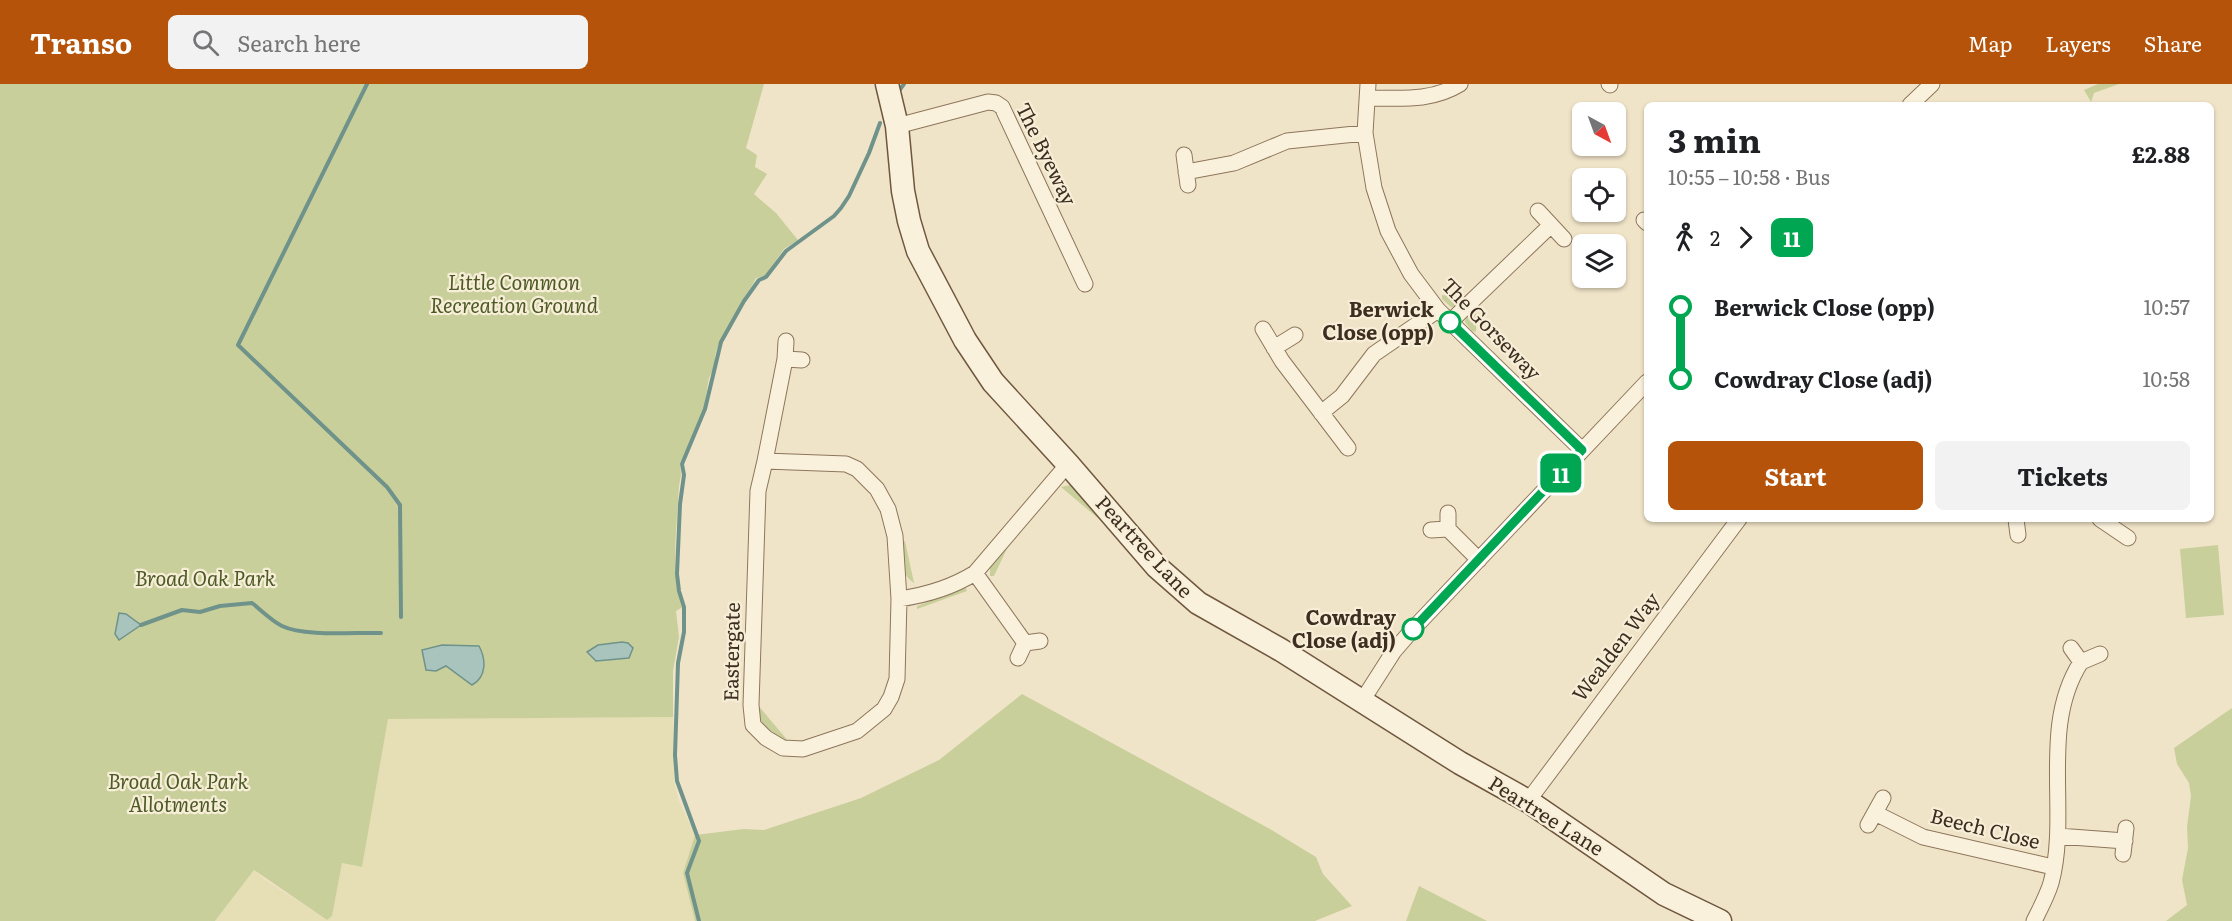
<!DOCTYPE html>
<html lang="en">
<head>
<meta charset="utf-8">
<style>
	body { margin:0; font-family:Literata,serif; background:#f2f2f2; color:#202124; height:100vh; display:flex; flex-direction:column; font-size:22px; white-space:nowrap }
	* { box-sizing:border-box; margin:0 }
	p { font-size:20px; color:#757577 }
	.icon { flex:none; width:33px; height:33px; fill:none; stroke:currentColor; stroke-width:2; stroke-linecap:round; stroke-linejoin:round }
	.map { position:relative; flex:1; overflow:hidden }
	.details { position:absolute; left:1644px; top:18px; width:570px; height:420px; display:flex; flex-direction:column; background:#fff; border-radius:9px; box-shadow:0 2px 4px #0004 }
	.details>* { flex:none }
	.badge { padding:0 12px; border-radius:9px; font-size:21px; line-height:39px }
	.needle { width:39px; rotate:139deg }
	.controls { position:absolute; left:1572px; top:18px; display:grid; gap:12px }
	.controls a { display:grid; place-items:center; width:54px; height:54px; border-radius:9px; background:#fff; box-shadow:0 2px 4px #0004; font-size:30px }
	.map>.badge { position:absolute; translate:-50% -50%; box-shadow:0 0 0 3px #fff }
	.legs { display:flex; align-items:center; gap:9px; height:66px; padding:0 24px; font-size:20px }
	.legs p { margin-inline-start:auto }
	.headline { display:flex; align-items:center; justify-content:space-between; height:102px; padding:0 24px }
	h1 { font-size:33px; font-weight:700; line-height:45px }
	.action { display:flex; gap:12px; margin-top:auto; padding:12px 24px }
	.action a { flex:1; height:69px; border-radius:9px; background:#b45309; color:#fff; font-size:24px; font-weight:700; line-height:69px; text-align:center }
	.action a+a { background:#f2f2f2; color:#202124 }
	ul { padding:0 24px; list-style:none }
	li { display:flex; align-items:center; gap:21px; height:72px; font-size:22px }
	li i { display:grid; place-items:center; width:9px; height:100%; margin:0 8px; background:currentColor }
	li i::after { content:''; width:15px; height:15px; margin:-8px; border:4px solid; border-radius:50%; background:#fff }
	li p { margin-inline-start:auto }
	li:first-child i { background:linear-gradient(#0000 50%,currentColor 0) }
	li:last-child i { background:linear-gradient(currentColor 50%,#0000 0) }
	header { display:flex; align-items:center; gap:36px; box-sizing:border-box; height:84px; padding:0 30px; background:#b45309; color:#fff }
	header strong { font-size:28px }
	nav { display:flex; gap:33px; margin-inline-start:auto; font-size:21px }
	.search { width:420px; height:54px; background:#f2f2f2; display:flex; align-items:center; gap:15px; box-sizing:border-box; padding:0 21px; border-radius:9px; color:#757577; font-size:22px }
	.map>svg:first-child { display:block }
</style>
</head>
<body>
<header>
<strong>Transo</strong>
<div class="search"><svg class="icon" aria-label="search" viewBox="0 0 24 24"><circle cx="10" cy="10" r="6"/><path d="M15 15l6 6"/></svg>Search here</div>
<nav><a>Map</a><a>Layers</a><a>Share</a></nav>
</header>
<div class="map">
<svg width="2232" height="837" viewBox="0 0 2232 837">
	<rect width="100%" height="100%" fill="#f0e4c8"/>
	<path fill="#e6deb5" d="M673,633L674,698L679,717L695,751L683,789L695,837H215L254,786L264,795L327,836L332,832L342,779L362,783L388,635Z"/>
	<path fill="#c9cf9b" d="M0,0H764L746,64L757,71L755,83L767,90L754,110L776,129L798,156L784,165L765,192L756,194C752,204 745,210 741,219C738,224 737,231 733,237C725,249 713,264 715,281L709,294L704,324L690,361L680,379L681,391L679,402C677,442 670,485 683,523L676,527L679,553L673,587V633L388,635L362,783L342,779L332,832L327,836L254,786L215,837H0Z
		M2098,0H2119L2094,9L2091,18L2084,6Z
		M1442,211L1465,213L1460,222L1451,223L1442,215Z
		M1474,222L1476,224V248L1472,247L1465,238L1467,229Z
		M1070,401L1081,404L1119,452L1061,403Z
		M1011,456L994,492H990V483Z
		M905,457L914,499C899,489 902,474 901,458Z
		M2218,461L2224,531L2186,534L2180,465Z
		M966,504L967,507L917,525V522Z
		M1022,610L1270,745L1316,773L1323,790L1352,822L1315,837H695L683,789L695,751L744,745L764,746L861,714L939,676Z
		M757,620L789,658C766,649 759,646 757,620Z
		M2232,624V837H2166L2187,821L2182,796L2188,764L2187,743L2191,712L2189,699L2177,680L2174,664Z
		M1419,802L1487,837H1406Z"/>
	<path fill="#a9c4bc" stroke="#6f938a" stroke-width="1.5" d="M119,529L126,530L141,541L119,556L115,550Z
		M622,558L628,559L633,564L629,574L596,577L587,568L598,561Z
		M442,561L479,562C486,575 487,593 472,601L446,582L436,587L426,586L422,566Z"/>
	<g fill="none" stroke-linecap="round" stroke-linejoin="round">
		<path stroke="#6f938a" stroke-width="4" d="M367,0L238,261L387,403L400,421L401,533
			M898,8L904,0
			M141,541L182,526L200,528L220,522L252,519C262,527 272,537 282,542C305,553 355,548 381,549
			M699,837L687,789L699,757L677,697L675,671L678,579L684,548V523L679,507L677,490L680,420L684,391L682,380L705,325L721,258L744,217L759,196L766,193L786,167L834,132L841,124L849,112L869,69L880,39"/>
		<defs>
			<path id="street" d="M1368,0L1365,49L1374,104L1388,147L1411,190L1438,226L1582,366
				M1609,0L1610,1
				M1367,14C1400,14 1431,18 1460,0
				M1910,21L1932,0
				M897,42L988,18L996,19L1002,23L1085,200
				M1184,71L1188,101
				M1186,88L1234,79L1287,57L1365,49
				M1538,127L1564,155
				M1644,136L1647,139
				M1450,238L1551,141
				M1263,245L1282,277L1348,364
				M1274,264L1295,251
				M785,275L802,276
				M1321,329L1342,312L1374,270L1438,226
				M765,377L758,407L751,621L753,641L766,654L783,664L803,665L857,647L884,625L891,613L897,595L899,515L895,452L888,425L877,405L857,385L846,380L765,377L785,275L786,257
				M2016,435L2018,451
				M2100,435L2128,454
				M1448,445L1479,476
				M1431,446L1448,445V429
				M975,489L1025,559
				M899,515C927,511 951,504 975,489L1068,380
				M2071,564L2081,578L2100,570
				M1018,574L1025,559L1040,557
				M1362,617L1394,567L1413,545L1647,298
				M1528,717L1739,435
				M1875,729L1923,753L2053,783
				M1868,741L1883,714
				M2058,752L2125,757
				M2123,770L2126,744
				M2034,837C2040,825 2047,812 2051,799C2070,728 2039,643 2081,578"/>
			<path id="secondary" d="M887,0L897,42L903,107L909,137L918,167L965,256L993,298L1068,380L1157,483L1198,519L1281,566L1460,679L1528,717L1664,810L1720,837"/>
		</defs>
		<use href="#street" stroke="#8d765c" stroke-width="17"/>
		<use href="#secondary" stroke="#6f573f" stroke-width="25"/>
		<use href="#street" stroke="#faf1dc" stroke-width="15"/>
		<use href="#secondary" stroke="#faf1dc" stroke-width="22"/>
	</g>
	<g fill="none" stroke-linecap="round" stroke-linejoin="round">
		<defs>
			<path id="line-1" d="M1413,545L1582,366L1450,238"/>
		</defs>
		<use href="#line-1" stroke="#fff" stroke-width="14"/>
		<use href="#line-1" stroke="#00a651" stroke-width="9"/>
	</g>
	<g fill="#fff" stroke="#00a651" stroke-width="3">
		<circle cx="1450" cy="238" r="10"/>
		<circle cx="1413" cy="545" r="10"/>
	</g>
	<g text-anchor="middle" stroke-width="4.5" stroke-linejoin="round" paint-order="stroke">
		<g font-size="20" fill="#3d2e20" stroke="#f7eed8">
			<text transform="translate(1046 70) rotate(64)" y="7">The Byeway</text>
			<text transform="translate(1491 245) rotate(46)" y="7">The Gorseway</text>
			<text transform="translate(1144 463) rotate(47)" y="7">Peartree Lane</text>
			<text transform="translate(1616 563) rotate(-53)" y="7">Wealden Way</text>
			<text transform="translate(732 568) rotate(-89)" y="7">Eastergate</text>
			<text transform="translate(1546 732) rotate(32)" y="7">Peartree Lane</text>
			<text transform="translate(1985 745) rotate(14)" y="7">Beech Close</text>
		</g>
		<g font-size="20" font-style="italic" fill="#4d5a26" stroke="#f7eed8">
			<text x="514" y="206">Little Common<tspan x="514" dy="23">Recreation Ground</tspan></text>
			<text x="205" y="502">Broad Oak Park</text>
			<text x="178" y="705">Broad Oak Park<tspan x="178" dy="23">Allotments</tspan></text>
		</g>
		<g font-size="20" font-weight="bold" fill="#3d2e20" stroke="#f7eed8" text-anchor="end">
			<text x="1434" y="233">Berwick<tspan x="1434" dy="23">Close (opp)</tspan></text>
			<text x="1396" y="541">Cowdray<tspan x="1396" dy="23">Close (adj)</tspan></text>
		</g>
	</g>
</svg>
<div class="controls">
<a><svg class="needle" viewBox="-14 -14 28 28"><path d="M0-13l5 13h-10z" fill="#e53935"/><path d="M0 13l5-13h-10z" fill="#757577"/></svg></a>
<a><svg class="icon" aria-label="locate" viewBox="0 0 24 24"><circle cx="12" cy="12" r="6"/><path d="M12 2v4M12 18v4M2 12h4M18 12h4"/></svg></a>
<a><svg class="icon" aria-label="layers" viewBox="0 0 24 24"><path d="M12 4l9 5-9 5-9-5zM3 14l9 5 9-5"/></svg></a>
</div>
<b class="badge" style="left:1561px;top:389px;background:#00a651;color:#fff">11</b>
<section class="details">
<div class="headline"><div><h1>3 min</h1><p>10:55 – 10:58 · Bus</p></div><b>£2.88</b></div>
<div class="legs"><svg class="icon" aria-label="walk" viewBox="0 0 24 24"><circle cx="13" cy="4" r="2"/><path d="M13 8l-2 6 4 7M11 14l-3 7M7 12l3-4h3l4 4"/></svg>2<svg class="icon" aria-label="forward" viewBox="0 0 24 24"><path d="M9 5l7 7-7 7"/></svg><b class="badge" style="background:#00a651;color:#fff">11</b></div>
<ul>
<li><i style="color:#00a651"></i><b>Berwick Close (opp)</b><p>10:57</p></li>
<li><i style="color:#00a651"></i><b>Cowdray Close (adj)</b><p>10:58</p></li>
</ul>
<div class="action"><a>Start</a><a>Tickets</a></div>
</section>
</div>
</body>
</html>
